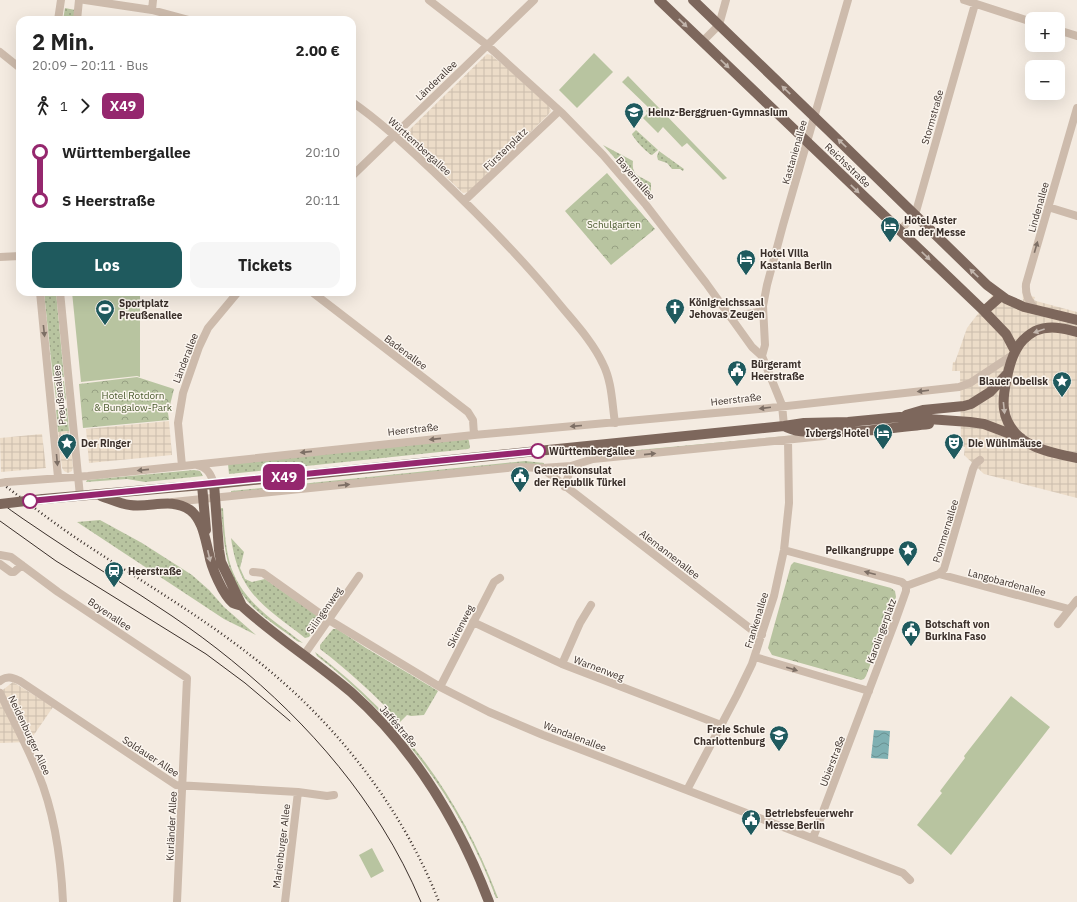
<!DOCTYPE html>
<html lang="de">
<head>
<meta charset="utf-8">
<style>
	body { margin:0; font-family:"IBM Plex Sans",sans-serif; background:#f6f6f6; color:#222; height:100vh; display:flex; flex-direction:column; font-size:15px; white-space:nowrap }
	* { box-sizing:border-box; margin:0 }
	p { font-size:13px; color:#767676 }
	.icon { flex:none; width:22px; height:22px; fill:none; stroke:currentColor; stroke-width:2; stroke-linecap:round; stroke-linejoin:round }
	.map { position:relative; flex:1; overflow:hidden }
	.sheet { position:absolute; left:16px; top:16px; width:340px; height:280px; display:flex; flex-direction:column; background:#fff; border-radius:12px; box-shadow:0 4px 16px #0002 }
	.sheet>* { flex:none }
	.badge { padding:0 8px; border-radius:6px; font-size:14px; line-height:26px }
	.fabs { position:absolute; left:1025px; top:12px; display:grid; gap:8px }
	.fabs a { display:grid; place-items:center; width:40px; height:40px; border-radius:8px; background:#fff; box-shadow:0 4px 16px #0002; font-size:20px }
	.map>.badge { position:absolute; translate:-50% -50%; box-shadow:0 0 0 2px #fff }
	.legs { display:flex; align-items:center; gap:6px; height:44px; padding:0 16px; font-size:13px }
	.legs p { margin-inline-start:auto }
	.head { display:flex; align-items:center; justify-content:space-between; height:68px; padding:0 16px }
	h1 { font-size:22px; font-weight:700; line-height:30px }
	.button { display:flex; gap:8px; margin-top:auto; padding:8px 16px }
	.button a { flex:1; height:46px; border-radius:12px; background:#1f5a5e; color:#fff; font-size:16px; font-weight:700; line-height:46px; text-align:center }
	.button a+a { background:#f6f6f6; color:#222 }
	ul { padding:0 16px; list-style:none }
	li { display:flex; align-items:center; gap:14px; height:48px; font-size:15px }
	li i { display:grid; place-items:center; width:6px; height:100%; margin:0 5px; background:currentColor }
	li i::after { content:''; width:10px; height:10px; margin:-5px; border:3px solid; border-radius:50%; background:#fff }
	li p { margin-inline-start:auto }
	li:first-child i { background:linear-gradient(#0000 50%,currentColor 0) }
	li:last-child i { background:linear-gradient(currentColor 50%,#0000 0) }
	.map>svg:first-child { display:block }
</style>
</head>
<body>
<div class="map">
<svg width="1077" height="902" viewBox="0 0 1077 902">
	<defs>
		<pattern id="grass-dots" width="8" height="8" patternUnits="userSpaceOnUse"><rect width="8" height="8" fill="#b8c4a0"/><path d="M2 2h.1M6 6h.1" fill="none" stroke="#97a083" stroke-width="1.8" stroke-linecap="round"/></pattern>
		<pattern id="forest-crowns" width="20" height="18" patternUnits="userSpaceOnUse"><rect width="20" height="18" fill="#b8c4a0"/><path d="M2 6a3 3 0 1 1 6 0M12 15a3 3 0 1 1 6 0" fill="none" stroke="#97a083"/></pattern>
		<pattern id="plaza-grid" width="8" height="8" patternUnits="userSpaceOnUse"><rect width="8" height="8" fill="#ecdcc8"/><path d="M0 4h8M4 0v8" fill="none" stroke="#cbbdac"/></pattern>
		<pattern id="water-waves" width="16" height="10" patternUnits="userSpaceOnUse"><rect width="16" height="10" fill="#7fb0b2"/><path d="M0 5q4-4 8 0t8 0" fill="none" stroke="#699091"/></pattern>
	</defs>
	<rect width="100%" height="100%" fill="#f4ebe1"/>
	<path fill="url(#grass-dots)" d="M65,8L75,10L74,20H63Z
		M636,130L658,150L652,155C648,154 633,138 632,134Z
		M603,145L633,161C631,177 641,176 651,183V198Z
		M659,151L684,169L683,171L680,169H672L667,163L658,160L657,156Z
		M44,292H56L64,377L53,378Z
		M64,381L66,398L65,401L59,403L56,399L54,382Z
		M67,408L69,431L58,432L56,410Z
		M808,434L596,456L595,454Z
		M468,439L469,441L470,448L468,449L229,474L228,464Z
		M525,461L544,463V465L231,493V491Z
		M194,470L200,471L203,476L145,482L127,479L86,482L87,480Z
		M221,508H223C224,525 225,543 229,560C239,600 272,619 303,643L297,641C283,630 266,620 253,607C225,579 224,545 221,508Z
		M100,520L142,543L192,575L209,590L224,607L256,635L224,619L77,522Z
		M231,538L244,552L240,568L245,579L252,582L265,579L318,616L321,620L309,637L305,638C264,606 239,594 231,538Z
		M333,629H337L366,648L438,691L424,715L411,716L407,715L400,722C375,695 349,671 320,649V645Z
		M315,652C402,719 459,795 498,898H496C461,802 398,718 317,656Z"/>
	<path fill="url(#forest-crowns)" d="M607,173L655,229L611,265L565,211Z
		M137,377L174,389L168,413L169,420L83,428L79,384Z
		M794,562L891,588L895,591L896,597L866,676L864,679L861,680L772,655L768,648L791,565Z"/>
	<path fill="#b8c4a0" d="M594,53L613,72L577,108L559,90Z
		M628,76L727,178L723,180L687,143L682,147L663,127L658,133L643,118L648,113L646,111L649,108L622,82Z
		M72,292H140V377L137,376L81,382Z
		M1011,696L1050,727L951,855L917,825L942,793L940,791L965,758L964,756Z
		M372,848L384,871L371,878L359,855Z"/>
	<path fill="url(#plaza-grid)" d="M487,54L491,55L507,68L549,106L551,111L548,115L469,192L463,193L403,136Z
		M1022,286L1028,288L1030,296L1035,297L1034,300L1036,301L1077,312V498L984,474L964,455L965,447L961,446L960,371H952L953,362H955L967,328L997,289L1005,294L1023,301Z
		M169,421L172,455L89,463L86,429Z
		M69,431L73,467L72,471L68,473L64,471L62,468L58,432Z
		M42,434L46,468L1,472L0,438Z
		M13,682L53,707L29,742L0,743V692Z"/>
	<path fill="url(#water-waves)" d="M874,730L890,731L888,759L871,758Z"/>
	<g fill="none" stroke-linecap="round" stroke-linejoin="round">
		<path stroke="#cdbbac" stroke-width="8" d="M85,0L152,10L189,20
			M429,0L487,45L563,114L603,155L646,205L706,283L752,347L762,356L782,405L784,426
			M964,0L1032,22
			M152,10L153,0
			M58,20L61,0
			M77,20L79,0
			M1058,30L1077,36
			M702,42L719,25L726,0
			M0,52L20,68
			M352,102C381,122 407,147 433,171C476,212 518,254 556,300C572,320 592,340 603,364C612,382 612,403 615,423
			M352,176L534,0
			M464,201L559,111
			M1048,207L1077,216
			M899,231L915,215L975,4
			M0,257L20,256
			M40,292L58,477
			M60,292L80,496
			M312,292L468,412L473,420L474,435
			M1035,309C1029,301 1025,295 1026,284L1077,108
			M732,317L763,311
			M762,356L765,345L763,306L767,285L783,225L848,0
			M197,465C207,467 211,474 214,484
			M182,466L178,423L183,393L199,347L208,328L238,292
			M542,468L756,633L762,635
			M7,482L88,476L474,435L759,409L959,387L970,383L1014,354
			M565,487L571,466
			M173,502L516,467L542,468L571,466L593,459L824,436
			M784,550L902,582L906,586
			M0,555L11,557L58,592L187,678L177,902
			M0,564L11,572H14L22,565
			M253,572L263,573L329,620L440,687L489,712L543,735L903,873L910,880
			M939,574L1069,609
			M906,586L939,574L944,569L973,469L976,463L980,460
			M473,622L562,664L721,725
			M1058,624L1077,600
			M304,655L359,576
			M755,657L869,691
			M562,664L580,623L591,605
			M0,681C7,675 13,678 20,681L176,785L298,792L327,796L334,795
			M440,687L494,582L500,578
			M0,693C13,720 27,746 38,773C55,814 61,859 63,902
			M687,790L737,695L752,664L774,596L784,550L789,503L788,440
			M813,838L896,619L906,591V586
			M285,902L298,792"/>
		<path stroke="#7d675c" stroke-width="10" d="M659,0L984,311L1006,334L1015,351
			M693,0L828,130L987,285L1006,299L1024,307L1077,320
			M984,311L1001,296
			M1077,332C1063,328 1049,325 1035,331C1028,335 1020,342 1016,350C1009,362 1002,395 1004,409C1005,418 1010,427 1016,434C1030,449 1057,454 1077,458
			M906,415L923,410L964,406L971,404L990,392L1008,373
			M784,426C796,433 810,432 824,432C859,433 893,428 929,424
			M214,484L219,550L221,562L242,606
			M202,485L206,530
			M101,496C110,499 120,504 130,505C151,508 171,497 190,510C203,520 205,539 209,554C211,567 223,595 233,603C235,604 239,605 242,606C276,637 316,662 351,692C415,749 459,823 489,902
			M43,499L214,484L784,426L804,423L848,422L900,417L970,422L984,424L1021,438"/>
		<path stroke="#3b302b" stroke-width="1" d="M0,502C15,514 31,524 47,535C88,563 131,588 172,616C253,671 330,743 382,827C397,851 410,876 421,902
			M0,521L56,561L206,654L245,683L290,721"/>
		<path stroke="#3b302b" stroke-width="2.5" stroke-dasharray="1 3" stroke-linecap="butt" d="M0,482C28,503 56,525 85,544C153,589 225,630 286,685C352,744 407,820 439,902"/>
		<path stroke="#cdbbac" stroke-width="8" d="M0,483L7,482"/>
		<path stroke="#7d675c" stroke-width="10" d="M0,504L43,499"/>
	</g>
	<defs><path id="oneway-solid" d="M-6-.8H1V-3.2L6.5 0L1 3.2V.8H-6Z"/></defs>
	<g fill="#c2b5ac">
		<use href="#oneway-solid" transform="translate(683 23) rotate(44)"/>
		<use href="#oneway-solid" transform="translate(725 64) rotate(44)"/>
		<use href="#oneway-solid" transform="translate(786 90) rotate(-136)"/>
		<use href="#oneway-solid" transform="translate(842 143) rotate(-136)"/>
		<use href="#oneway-solid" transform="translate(855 189) rotate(44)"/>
		<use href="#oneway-solid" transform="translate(926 256) rotate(44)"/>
		<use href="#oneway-solid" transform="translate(974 273) rotate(-136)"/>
		<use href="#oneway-solid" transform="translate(1039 331) rotate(161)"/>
		<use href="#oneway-solid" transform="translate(1004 408) rotate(84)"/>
		<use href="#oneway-solid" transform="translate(209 556) rotate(77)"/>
	</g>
	<g fill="#7d6f65">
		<use href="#oneway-solid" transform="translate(1036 247) rotate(-74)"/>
		<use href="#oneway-solid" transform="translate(44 331) rotate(84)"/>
		<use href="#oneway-solid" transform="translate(923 391) rotate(173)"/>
		<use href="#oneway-solid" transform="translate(765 408) rotate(173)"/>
		<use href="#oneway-solid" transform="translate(576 426) rotate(175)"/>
		<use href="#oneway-solid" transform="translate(435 439) rotate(174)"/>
		<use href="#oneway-solid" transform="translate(306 452) rotate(174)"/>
		<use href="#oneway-solid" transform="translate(650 454) rotate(-6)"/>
		<use href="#oneway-solid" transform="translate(57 460) rotate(85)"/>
		<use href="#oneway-solid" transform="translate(143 470) rotate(174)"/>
		<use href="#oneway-solid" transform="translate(344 485) rotate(-6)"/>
		<use href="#oneway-solid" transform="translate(870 573) rotate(-165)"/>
		<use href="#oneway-solid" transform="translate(792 669) rotate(17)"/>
	</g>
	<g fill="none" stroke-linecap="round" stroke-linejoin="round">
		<defs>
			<path id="line-1" d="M30,501L538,451"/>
		</defs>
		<use href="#line-1" stroke="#fff" stroke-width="9"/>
		<use href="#line-1" stroke="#95276e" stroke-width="6"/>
	</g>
	<defs>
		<symbol id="school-pin" viewBox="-11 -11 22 30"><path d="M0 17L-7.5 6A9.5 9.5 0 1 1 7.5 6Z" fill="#1f5a5e" stroke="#fbf5ee"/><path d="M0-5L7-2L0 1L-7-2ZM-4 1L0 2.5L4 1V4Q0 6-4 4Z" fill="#fff"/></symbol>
		<symbol id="hotel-pin" viewBox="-11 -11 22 30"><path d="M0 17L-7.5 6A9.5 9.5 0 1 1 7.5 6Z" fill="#1f5a5e" stroke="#fbf5ee"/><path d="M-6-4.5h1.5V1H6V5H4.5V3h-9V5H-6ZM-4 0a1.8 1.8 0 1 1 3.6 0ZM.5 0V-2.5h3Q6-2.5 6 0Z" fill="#fff"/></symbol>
		<symbol id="church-pin" viewBox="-11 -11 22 30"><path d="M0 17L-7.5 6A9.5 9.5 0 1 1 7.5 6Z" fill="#1f5a5e" stroke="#fbf5ee"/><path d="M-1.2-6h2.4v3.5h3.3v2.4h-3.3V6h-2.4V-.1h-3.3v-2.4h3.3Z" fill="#fff"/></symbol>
		<symbol id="stadium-pin" viewBox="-11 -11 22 30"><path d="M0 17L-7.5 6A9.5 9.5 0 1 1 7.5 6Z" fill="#1f5a5e" stroke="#fbf5ee"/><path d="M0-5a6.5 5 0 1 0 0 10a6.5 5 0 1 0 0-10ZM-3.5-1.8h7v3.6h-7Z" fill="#fff"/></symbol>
		<symbol id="civic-pin" viewBox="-11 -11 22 30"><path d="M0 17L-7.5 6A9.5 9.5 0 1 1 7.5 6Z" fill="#1f5a5e" stroke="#fbf5ee"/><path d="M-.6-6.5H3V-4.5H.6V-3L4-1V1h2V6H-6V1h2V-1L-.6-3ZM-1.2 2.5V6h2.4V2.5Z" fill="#fff"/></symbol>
		<symbol id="sight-pin" viewBox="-11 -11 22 30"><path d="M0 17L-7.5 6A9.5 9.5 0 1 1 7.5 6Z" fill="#1f5a5e" stroke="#fbf5ee"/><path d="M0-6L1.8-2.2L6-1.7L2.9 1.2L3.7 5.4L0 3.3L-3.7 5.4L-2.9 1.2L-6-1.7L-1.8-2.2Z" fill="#fff"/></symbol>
		<symbol id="theatre-pin" viewBox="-11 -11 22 30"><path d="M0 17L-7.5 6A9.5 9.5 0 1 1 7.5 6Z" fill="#1f5a5e" stroke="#fbf5ee"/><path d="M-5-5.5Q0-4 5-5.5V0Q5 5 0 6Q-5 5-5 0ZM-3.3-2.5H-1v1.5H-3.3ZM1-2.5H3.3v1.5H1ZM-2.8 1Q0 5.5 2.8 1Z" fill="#fff"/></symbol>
		<symbol id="station-pin" viewBox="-11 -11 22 30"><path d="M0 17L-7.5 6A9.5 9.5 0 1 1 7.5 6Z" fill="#1f5a5e" stroke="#fbf5ee"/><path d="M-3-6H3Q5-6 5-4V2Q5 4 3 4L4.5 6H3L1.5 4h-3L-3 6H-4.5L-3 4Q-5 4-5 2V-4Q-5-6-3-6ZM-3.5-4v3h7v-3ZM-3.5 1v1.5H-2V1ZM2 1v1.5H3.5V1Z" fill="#fff"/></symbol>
	</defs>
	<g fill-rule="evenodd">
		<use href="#school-pin" x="623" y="101" width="22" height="30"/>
		<use href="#hotel-pin" x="879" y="215" width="22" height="30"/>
		<use href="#hotel-pin" x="735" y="248" width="22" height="30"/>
		<use href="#church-pin" x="664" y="297" width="22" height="30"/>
		<use href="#stadium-pin" x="94" y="298" width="22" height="30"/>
		<use href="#civic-pin" x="726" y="359" width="22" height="30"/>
		<use href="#sight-pin" x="1051" y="370" width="22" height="30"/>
		<use href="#hotel-pin" x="872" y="422" width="22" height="30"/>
		<use href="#sight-pin" x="56" y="432" width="22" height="30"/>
		<use href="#theatre-pin" x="943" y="432" width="22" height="30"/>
		<use href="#civic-pin" x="509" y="465" width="22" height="30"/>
		<use href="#sight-pin" x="897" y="539" width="22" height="30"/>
		<use href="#station-pin" x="103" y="560" width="22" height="30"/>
		<use href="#civic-pin" x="900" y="619" width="22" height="30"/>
		<use href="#school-pin" x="768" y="724" width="22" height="30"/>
		<use href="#civic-pin" x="740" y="808" width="22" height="30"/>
	</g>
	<g fill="#fff" stroke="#95276e" stroke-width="2">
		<circle cx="538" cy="451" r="7"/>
		<circle cx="30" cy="501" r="7"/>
	</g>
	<g text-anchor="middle" stroke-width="3" stroke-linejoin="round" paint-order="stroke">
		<g font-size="10" fill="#3b302b" stroke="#fbf5ee">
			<text transform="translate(436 80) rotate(-44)" y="4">Länderallee</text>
			<text transform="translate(932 117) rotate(-74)" y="4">Stormstraße</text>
			<text transform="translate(420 146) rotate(42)" y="4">Württembergallee</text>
			<text transform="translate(505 149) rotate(-44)" y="4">Fürstenplatz</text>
			<text transform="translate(794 152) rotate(-74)" y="4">Kastanienallee</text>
			<text transform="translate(848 165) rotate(44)" y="4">Reichsstraße</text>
			<text transform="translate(636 178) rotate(49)" y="4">Bayernallee</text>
			<text transform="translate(1038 207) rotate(-74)" y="4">Lindenallee</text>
			<text transform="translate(406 352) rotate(37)" y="4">Badenallee</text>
			<text transform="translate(185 358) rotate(-69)" y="4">Länderallee</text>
			<text transform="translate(59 395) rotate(-96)" y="4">Preußenallee</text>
			<text transform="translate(736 399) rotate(-6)" y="4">Heerstraße</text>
			<text transform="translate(413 429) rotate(-6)" y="4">Heerstraße</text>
			<text transform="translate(945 531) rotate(-73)" y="4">Pommernallee</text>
			<text transform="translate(670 554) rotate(38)" y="4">Alemannenallee</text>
			<text transform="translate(1007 582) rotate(15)" y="4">Langobardenallee</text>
			<text transform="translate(324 610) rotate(-55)" y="4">Silingenweg</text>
			<text transform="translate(110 614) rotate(34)" y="4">Boyenallee</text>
			<text transform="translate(756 620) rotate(-73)" y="4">Frankenallee</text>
			<text transform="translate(460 626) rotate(-63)" y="4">Skirenweg</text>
			<text transform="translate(881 631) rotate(-70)" y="4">Karolingerplatz</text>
			<text transform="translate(599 668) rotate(21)" y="4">Warnenweg</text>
			<text transform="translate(399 726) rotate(49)" y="4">Jafféstraße</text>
			<text transform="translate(30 735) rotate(65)" y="4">Neidenburger Allee</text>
			<text transform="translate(575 736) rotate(21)" y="4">Wandalenallee</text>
			<text transform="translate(151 756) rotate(33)" y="4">Soldauer Allee</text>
			<text transform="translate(832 761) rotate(-69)" y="4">Ubierstraße</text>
			<text transform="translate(171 826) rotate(-87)" y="4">Kurländer Allee</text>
			<text transform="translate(281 846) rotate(-83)" y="4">Marienburger Allee</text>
		</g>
		<g font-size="10" font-weight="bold" fill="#3b302b" stroke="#fbf5ee" text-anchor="start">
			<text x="648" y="116">Heinz-Berggruen-Gymnasium</text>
			<text x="904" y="224">Hotel Aster<tspan x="904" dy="12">an der Messe</tspan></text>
			<text x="760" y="257">Hotel Villa<tspan x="760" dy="12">Kastania Berlin</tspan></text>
			<text x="689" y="306">Königreichssaal<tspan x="689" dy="12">Jehovas Zeugen</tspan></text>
			<text x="119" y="307">Sportplatz<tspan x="119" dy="12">Preußenallee</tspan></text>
			<text x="751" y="368">Bürgeramt<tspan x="751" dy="12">Heerstraße</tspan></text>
			<text x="1048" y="385" text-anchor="end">Blauer Obelisk</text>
			<text x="869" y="437" text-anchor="end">Ivbergs Hotel</text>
			<text x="81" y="447">Der Ringer</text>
			<text x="968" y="447">Die Wühlmäuse</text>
			<text x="534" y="474">Generalkonsulat<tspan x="534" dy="12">der Republik Türkei</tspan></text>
			<text x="894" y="554" text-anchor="end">Pelikangruppe</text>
			<text x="128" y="575">Heerstraße</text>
			<text x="925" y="628">Botschaft von<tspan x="925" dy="12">Burkina Faso</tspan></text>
			<text x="765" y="733" text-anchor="end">Freie Schule<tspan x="765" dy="12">Charlottenburg</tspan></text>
			<text x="765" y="817">Betriebsfeuerwehr<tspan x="765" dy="12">Messe Berlin</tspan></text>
		</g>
		<g font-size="10" fill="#4a5a2e" stroke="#fbf5ee">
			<text x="614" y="228">Schulgarten</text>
			<text x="133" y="399">Hotel Rotdorn<tspan x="133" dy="12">&amp; Bungalow-Park</tspan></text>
		</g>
		<g font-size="10" font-weight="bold" fill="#3b302b" stroke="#fbf5ee" text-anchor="start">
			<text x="549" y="455">Württembergallee</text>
		</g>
	</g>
</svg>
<div class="fabs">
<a>+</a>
<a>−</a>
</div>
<b class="badge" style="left:284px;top:477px;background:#95276e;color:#fff">X49</b>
<section class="sheet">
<div class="head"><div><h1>2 Min.</h1><p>20:09 – 20:11 · Bus</p></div><b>2.00 €</b></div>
<div class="legs"><svg class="icon" aria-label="walk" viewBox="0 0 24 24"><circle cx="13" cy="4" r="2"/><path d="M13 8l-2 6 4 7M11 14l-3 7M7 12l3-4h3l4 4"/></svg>1<svg class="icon" aria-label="forward" viewBox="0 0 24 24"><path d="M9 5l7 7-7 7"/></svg><b class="badge" style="background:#95276e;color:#fff">X49</b></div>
<ul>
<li><i style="color:#95276e"></i><b>Württembergallee</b><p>20:10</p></li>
<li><i style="color:#95276e"></i><b>S Heerstraße</b><p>20:11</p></li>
</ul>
<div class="button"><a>Los</a><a>Tickets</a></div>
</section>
</div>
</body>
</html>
